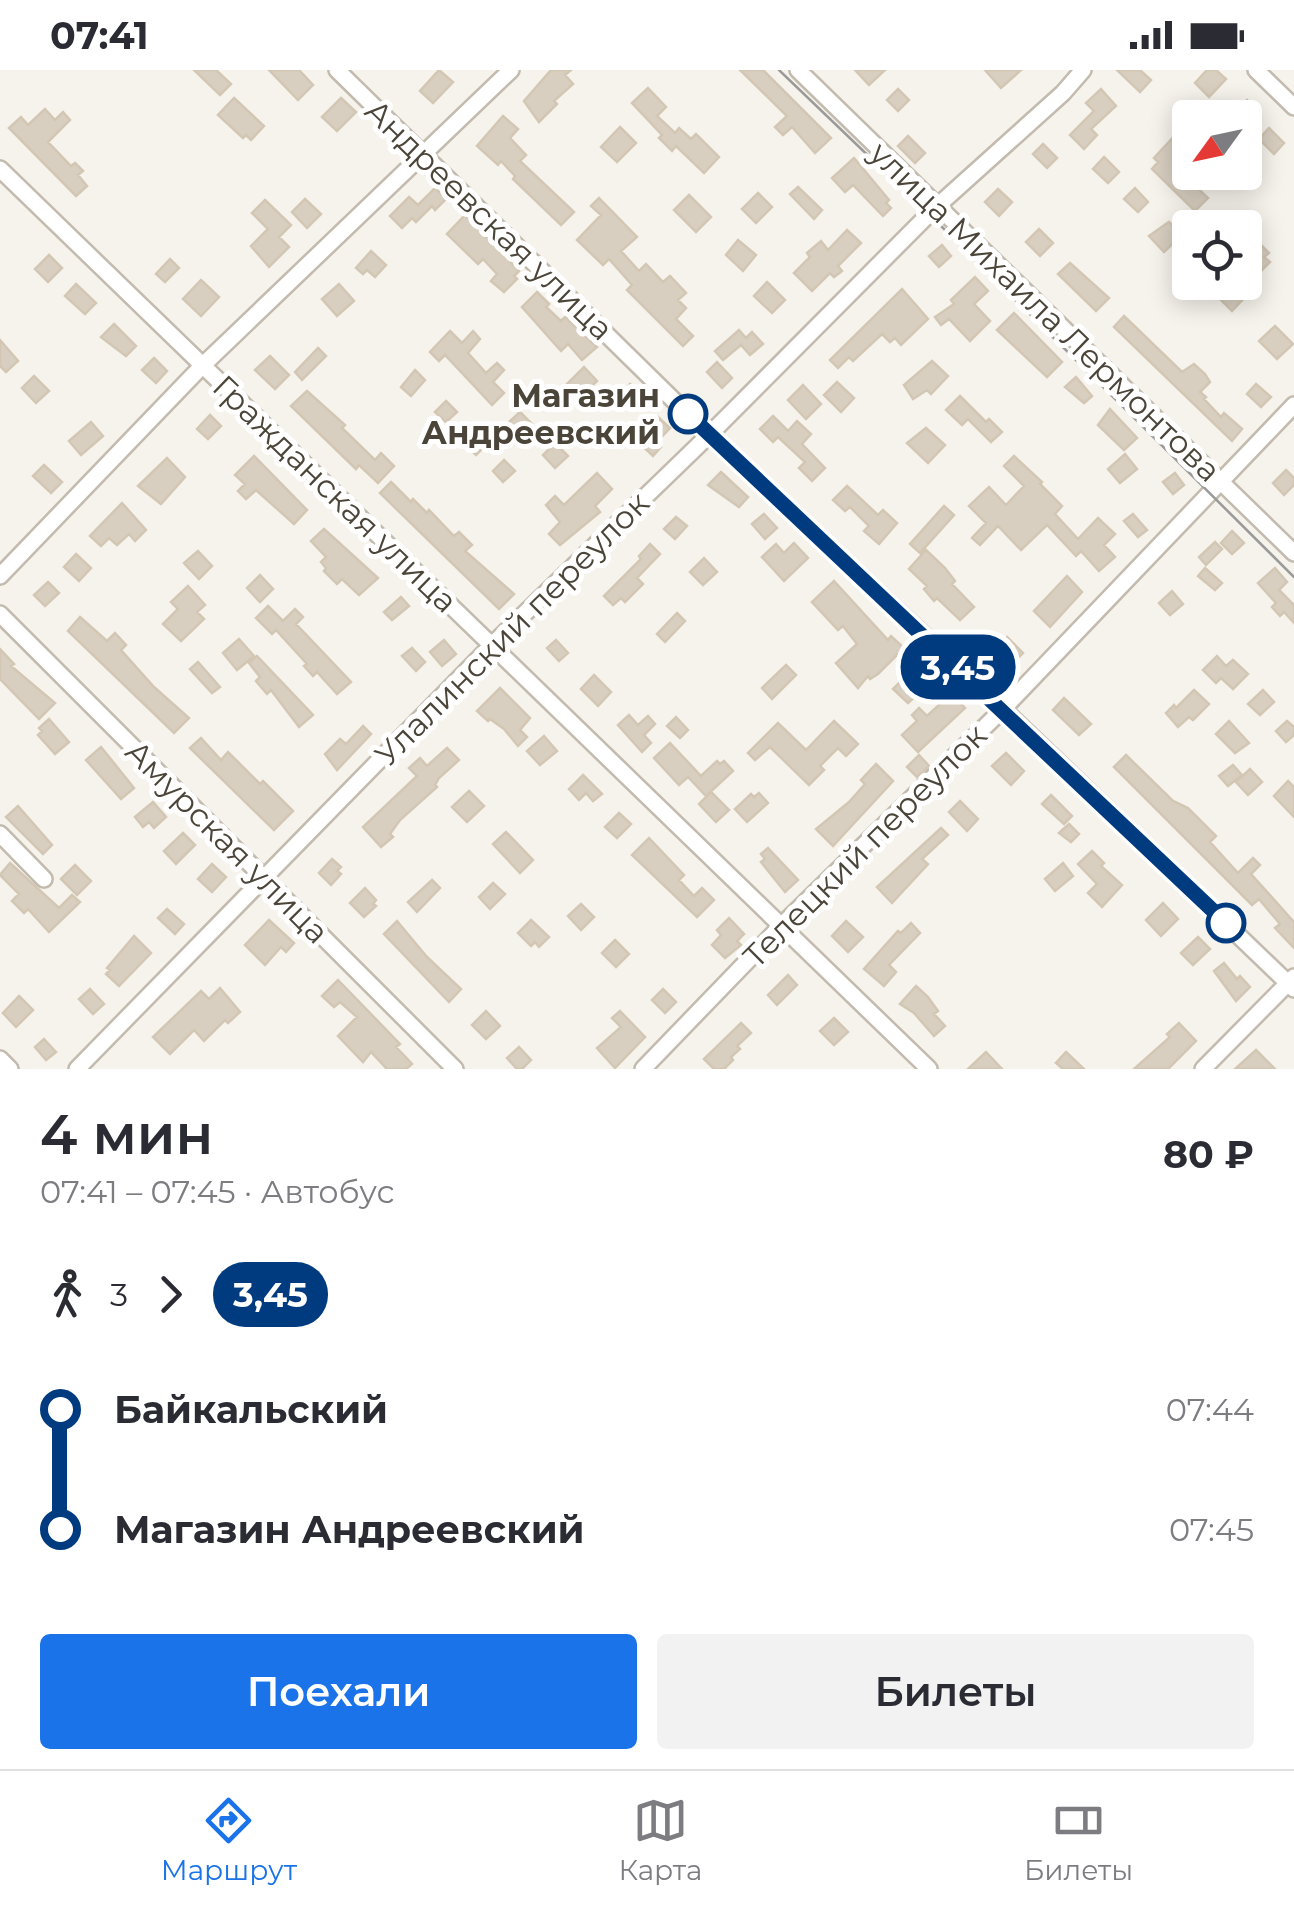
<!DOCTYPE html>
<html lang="ru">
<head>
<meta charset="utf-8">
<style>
	body { margin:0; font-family:Montserrat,sans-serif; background:#f2f2f3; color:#2b2b33; height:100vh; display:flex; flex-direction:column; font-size:38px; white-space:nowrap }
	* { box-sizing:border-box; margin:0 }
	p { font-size:32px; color:#7c7c81 }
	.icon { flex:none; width:55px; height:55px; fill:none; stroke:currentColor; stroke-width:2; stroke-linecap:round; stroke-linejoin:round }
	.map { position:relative; height:999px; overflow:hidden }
	.details { display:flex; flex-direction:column; background:#fff; flex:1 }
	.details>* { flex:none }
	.badge { padding:0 20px; border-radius:32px; font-size:35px; line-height:65px }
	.needle { width:65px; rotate:237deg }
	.buttons { position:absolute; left:1172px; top:30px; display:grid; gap:20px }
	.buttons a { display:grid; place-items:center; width:90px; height:90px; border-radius:10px; background:#fff; box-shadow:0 5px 25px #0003; font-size:50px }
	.map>.badge { position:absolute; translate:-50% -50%; box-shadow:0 0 0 5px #fff }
	.legs { display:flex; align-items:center; gap:15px; height:110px; padding:0 40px; font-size:32px }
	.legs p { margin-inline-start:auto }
	.headline { display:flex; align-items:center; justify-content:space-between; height:170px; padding:0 40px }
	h1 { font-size:55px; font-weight:600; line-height:75px }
	.button { display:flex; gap:20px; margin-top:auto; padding:20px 40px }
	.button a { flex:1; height:115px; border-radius:10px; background:#1a73e8; color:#fff; font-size:40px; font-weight:600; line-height:115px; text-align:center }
	.button a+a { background:#f2f2f3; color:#2b2b33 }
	ul { padding:0 40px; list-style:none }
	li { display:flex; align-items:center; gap:35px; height:120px; font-size:38px }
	li i { display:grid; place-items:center; width:15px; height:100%; margin:0 12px; background:currentColor }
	li i::after { content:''; width:25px; height:25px; margin:-12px; border:8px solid; border-radius:50%; background:#fff }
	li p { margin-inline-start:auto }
	li:first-child i { background:linear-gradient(#0000 50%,currentColor 0) }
	li:last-child i { background:linear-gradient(currentColor 50%,#0000 0) }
	.status { display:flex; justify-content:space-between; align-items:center; height:70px; padding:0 50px; background:#fff; direction:ltr }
	.status svg { height:28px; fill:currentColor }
	.dock { display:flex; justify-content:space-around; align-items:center; height:140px; border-top:2px solid #e1e1e2; background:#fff; font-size:28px; color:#7c7c81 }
	.dock a { display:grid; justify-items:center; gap:5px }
	.dock .selected { color:#1a73e8 }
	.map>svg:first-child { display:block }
</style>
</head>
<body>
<div class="status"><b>07:41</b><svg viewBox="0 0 49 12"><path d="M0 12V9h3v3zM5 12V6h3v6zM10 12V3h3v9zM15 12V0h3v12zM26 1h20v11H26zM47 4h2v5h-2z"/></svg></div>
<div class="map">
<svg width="1294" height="999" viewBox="0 0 1294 999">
	<rect width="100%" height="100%" fill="#f6f3ec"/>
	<path fill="#d8cfc1" stroke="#d3c7b4" stroke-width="2.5" d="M194,0H216L231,14L220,25Z
		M269,0H299L313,15L298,30Z
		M439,0L453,12L433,33L420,21Z
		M551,0H571L565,5L573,14L554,31L557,34L539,52L524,31Z
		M740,0H763L831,68L815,83L792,57L783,65L775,57L787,46Z
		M855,0H885L869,15Z
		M985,0H1021L1001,18Z
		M1117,0H1140L1151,10L1140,22Z
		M1207,0H1216L1226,9L1209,27L1195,13Z
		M648,18L666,37L657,46L675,63L679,58L691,69L696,64L719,87L704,103L676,76L672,81L659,68L662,65L632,33Z
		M898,19L909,30L898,41L887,30Z
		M1101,19L1116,36L1091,59L1097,65L1084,79L1070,65L1094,41L1086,33Z
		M234,28L264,56L251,70L246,65L243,68L218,45Z
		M341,28L356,42L337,61L322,47Z
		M1247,30L1258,41L1251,48H1228Z
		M45,39L55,50L63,42L70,50L48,72L71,96L75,93L83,101L78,105L87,116L76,126L9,58L21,47L28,55Z
		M503,46L518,59L510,68L526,85L520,91L574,142L561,155L513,109L515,106L501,91L498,95L477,76Z
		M1245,49L1260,64L1251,73L1245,67Z
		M620,57L636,73L617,92L601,77Z
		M1269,58L1284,73L1274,84L1259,69Z
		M1178,62L1190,75L1174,96L1208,128L1195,141L1152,99L1158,92L1154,88Z
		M908,66L925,83L915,93L898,76Z
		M1043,74L1057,88L1047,98L1033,84Z
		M1104,87L1119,102L1108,113L1093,99Z
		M854,88L889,130L886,133L891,138L883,146L853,115L845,122L832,108Z
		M798,117L822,140L814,149L790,124Z
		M435,118L446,129L435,140L432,136L416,152L412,148L402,158L390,146L409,127L418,135Z
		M1135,118L1148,132L1138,142L1124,129Z
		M998,119L1012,132L999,146L985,132Z
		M758,123L772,137L756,153L742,139Z
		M689,125L711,147L696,162L674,140Z
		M599,128L637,167L621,181L639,201L646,194L663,212L670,206L686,223L678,230L686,238L676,249L693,266L683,276L627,220L632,215L609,189L603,195L577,170L601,145L591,136Z
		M305,129L321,144L307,158L292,142Z
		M265,130L291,155L279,167L289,177L269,197L251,176L268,159L252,143Z
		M465,145L519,201L514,206L517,209L504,222L491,211L497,204L483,189L478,194L447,164Z
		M1169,152L1182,165L1164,182L1149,166Z
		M1039,159L1053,173L1040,186L1026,172Z
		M847,160L861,173L838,196L842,201L834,207L830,203L812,221L794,203L810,187L807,183L821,171L828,180Z
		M1251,165L1269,183L1264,187L1270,192L1260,202L1245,188V171Z
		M738,170L756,185L743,201L726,185Z
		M942,175L951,186L939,197L929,186Z
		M371,181L386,195L375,207L367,200L363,204L356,198Z
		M49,185L62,198L48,212L35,199Z
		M170,189L179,198L165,212L156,204Z
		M1070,193L1109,228L1096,241L1058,204Z
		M975,207L988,221L974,234L990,251L970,271L949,249L941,255L935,247L954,234L951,230Z
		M201,210L219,227L201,246L183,229Z
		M767,212L785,230L772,243L754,226Z
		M1231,213L1245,227L1232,241L1218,227Z
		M76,214L96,233L85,244L65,226Z
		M339,214L354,231L337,246L322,229Z
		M902,219L928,249L901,275L895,268L890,272L882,264L853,291L849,287L838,298L830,290Z
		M537,222L549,234L546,237L561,251L565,247L597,277L582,290L568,274L561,281L522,237Z
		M1014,243L1062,292L1047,307L997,260Z
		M1124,246L1182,302L1194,294L1205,304L1210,312L1200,322L1206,327L1204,329L1221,347L1224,343L1242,359L1232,371L1114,257Z
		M114,254L136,276L126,286L101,267Z
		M1275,256L1293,274L1277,289L1259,271Z
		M739,260L746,268L752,262L763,274L750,285L741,275L723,290L715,281Z
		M450,261L462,273L473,261L480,269L468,283L486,303L497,293L504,300L493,312L504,323L492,335L445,285L439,291L430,282Z
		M0,270L18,291L6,302L0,296Z
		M318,278L326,286L302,310L295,302Z
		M270,286L289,305L275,319L255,300Z
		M154,288L167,301L156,313L142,300Z
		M932,291L948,306L931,324L927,320L913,329L904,315Z
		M717,292L732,308L722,318L707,302Z
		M584,297L597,311L580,328L566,315Z
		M415,300L425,310L411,326L401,317Z
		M34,306L49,321L36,333L22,318Z
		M1076,307L1092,326L1084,333L1065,317Z
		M837,312L854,328L841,342L824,325Z
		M630,314L643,326L631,340L617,328Z
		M1256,314L1271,327L1261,337L1247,324Z
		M803,315L821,334L806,349L788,330Z
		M307,321L345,355L342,358L375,390L381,383L394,396L378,413L359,395L356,399L291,336Z
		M960,326L986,352L989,349L1002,362L991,372L968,349L962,355L946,340Z
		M446,331L457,342L446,352L435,342Z
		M1110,339L1137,368L1124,380L1098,355Z
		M520,342L532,354L521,364L509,352Z
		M210,345L221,356L208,369L197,359Z
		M773,346L788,361L797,351L811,364L802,374L825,398L812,411L799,398L805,392L778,367L773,372L760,359Z
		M658,347L670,358L656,373L661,377L653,386L636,370Z
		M91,352L103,366L81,385L69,371Z
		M926,358L945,375L928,393L907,373Z
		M475,362L487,374L476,385L464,373Z
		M555,373L568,386L555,398L543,385Z
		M1125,384L1137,399L1120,413L1108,399Z
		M254,386L307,440L294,454L256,420L246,429L238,421L245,414L235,405Z
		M1014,386L1042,412L1040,414L1062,436L1055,444L1078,469L1098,448L1115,464L1104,475L1115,487L1099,501L1081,481L1076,486L1047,455L1021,480L998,456L980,475L972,468L986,453L969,436L989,417L1006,435L1024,416L1004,396Z
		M167,388L185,407L161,434L138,416Z
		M504,390L515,401L503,412L493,401Z
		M44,395L62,412L51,423L33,406Z
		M1286,400L1294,408V415L1284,425L1273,413Z
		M721,402L748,427L739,437L708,415Z
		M597,403L612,419L595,436L600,442L560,475L549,464L560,452L546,435L555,426L564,435Z
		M1175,403L1184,415L1173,424L1163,412Z
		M391,412L411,432L413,429L427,443L429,440L454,466L459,462L472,475L465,481L514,524L499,539L380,423Z
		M847,416L878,445L883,440L897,453L879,474L864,461L869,456L850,437L845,441L833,430Z
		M122,433L146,460L135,471L129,464L117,475L109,468L101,476L90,466Z
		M944,436L954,445L920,483L910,474Z
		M764,444L777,458L765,469L752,454Z
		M1133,444L1147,460L1138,467L1124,451Z
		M676,447L687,456L675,469L664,459Z
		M324,459L378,508L359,525L342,509L337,514L324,501L326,498L321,492L326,487L311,471Z
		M1232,461L1244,473L1232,484L1221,473Z
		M1215,472L1222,479L1206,495L1199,487Z
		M794,473L808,488L784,511L762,487L776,474L784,483Z
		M650,474L660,484L637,508L643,514L625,532L621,528L613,535L604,526L641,489L639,486Z
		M926,480L945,498L955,511L952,514L974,537L960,550L937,528L934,531L924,519L927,516L909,499Z
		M198,481L212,496L199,509L184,493Z
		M76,484L91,498L79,511L64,497Z
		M704,488L717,502L703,515L690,502Z
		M1205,498L1222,513L1215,520L1198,506Z
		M1275,498L1287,512L1279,520L1294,535V553L1284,542L1280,546L1272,537L1276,533L1258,513Z
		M260,505L273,519L260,532L247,518Z
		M1067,506L1082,522L1050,557L1034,541Z
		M834,511L888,570L891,566L904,578L878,604L870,609L868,606L858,618L836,593L857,574L843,556L838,560L812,532Z
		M48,512L59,523L45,536L34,525Z
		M188,516L205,535L197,542L204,549L181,571L163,554L178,539L171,532Z
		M1172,521L1183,534L1170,545L1159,533Z
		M401,527L409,536L392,550L384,542Z
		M268,536L283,551L295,539L303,547L296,554L351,612L337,624L317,602L313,606L304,596L307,594L276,560L272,564L256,548Z
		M677,543L685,551L665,572L657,564Z
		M80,547L107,571L115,563L126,575L121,580L154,617L189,648L174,663L68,561Z
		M1007,567L1023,583L1009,597L993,581Z
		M239,569L254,586L237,600L223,583Z
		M444,570L456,584L442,596L430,582Z
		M556,570L568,583L559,591L547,578Z
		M412,578L425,592L416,601L402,586Z
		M0,579L14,594L11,596L55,633L39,649L0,609Z
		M257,586L313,645L299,657L271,620L267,624L256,611L260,607L249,593Z
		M1217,586L1226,596L1233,590L1248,604L1233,619L1221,608L1216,613L1203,600Z
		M198,592L220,617L212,623L190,599Z
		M919,593L934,609L908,633L893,619Z
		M786,595L796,605L772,629L762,618Z
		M594,605L611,622L598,636L581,619Z
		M500,618L530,648L520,660L527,667L518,676L504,659L490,649L488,651L477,641Z
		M1194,620L1209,634L1193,650L1189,647L1178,657L1166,643L1174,635L1176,638Z
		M1263,620L1274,632L1260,645L1248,634Z
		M951,624L965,638L918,682L902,665L917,651L912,645L919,638L927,646Z
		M1064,628L1091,654L1079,665L1053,640Z
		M629,645L638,655L648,646L655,654L644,665L651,673L642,682L618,655Z
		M676,647L688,660L680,668L667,656Z
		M49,649L69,672L55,684L38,665L42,661L39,658Z
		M834,651L858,674L846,686L838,678L820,696L824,700L809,715L770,677L755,690L748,683L778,653L806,680Z
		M1229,651L1249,673L1235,683L1216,664Z
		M1287,651L1294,657V665L1286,672L1276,661Z
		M363,656L371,664L337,700L325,684L340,669L346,674Z
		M544,666L557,681L540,695L527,681Z
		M201,668L221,690L228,682L260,714L263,711L293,741L274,760L190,678Z
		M670,673L701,706L717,691L720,694L724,691L733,701L706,726L688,707L679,715L654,688Z
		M101,677L134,718L121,729L86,690Z
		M447,678L459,690L439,708L435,715L437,717L400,750L390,764L393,767L381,777L363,757L417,706L409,698L420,688L427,696Z
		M1006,683L1024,701L1011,715L992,696Z
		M919,685L929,696L917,707L907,697Z
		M1126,685L1173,731L1188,738L1216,766L1210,772L1238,803L1253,788L1260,795L1251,804L1294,852V878L1275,858L1280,854L1259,829L1252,835L1114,697Z
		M876,694L893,711L833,776L816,759L849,732L865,714L861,710Z
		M1233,695L1242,705L1228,716L1219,706Z
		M1250,699L1262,712L1248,725L1236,712Z
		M583,705L602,724L593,731L586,723L579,730L569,719Z
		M1288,711L1294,717V747L1274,726Z
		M469,721L484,736L467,752L452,737Z
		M711,722L729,740L716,752L699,734Z
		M759,723L768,733L747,752L735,739L751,724L754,727Z
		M1051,725L1072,746L1064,754L1042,734Z
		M960,731L978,749L967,761L949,742Z
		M153,732L166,747L154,758L149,752L143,757L135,747Z
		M18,736L52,775L43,784L6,747Z
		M619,743L631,754L617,768L605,757Z
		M1069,754L1079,764L1071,772L1059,763Z
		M941,758L948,765L922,789L928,794L892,833L877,817Z
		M506,762L533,790L520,803L493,774Z
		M183,763L195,775L176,794L164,781Z
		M649,768L684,805L679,810L694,826L702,818L714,830L697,847L632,785Z
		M768,778L798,810L785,822L761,792L765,789L761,784Z
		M1092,781L1104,793L1101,796L1122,815L1102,837L1088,823L1097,814L1078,794Z
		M332,789L341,797L337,801L341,804L331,815L319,803Z
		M10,793L59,838L72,825L80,832L49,862L28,839L24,843L12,831L19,824L0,805Z
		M1063,793L1073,806L1055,821L1045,809Z
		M212,794L226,807L212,822L198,809Z
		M75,795L91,811L77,825L61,809Z
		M432,810L440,818L417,842L408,832Z
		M493,813L505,824L490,839L479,827Z
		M365,818L376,830L373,834L376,836L364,847L350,833Z
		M1163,833L1178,849L1161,866L1146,850Z
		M581,834L594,847L581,860L568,846Z
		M167,839L184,854L175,864L158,848Z
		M729,848L744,864L737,871L741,875L725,888L712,875L721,865L717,860Z
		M269,850L294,873L286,882L281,877L265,895L245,875Z
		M531,850L549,867L539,877L535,872L531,876L518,863Z
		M397,851L427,887L461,919L449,932L384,864Z
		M846,851L863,867L848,882L832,866Z
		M911,853L920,863L889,895L896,902L884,916L864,899L898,861L901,863Z
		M134,866L151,883L119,916L106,904L110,900L107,898Z
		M1198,867L1210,879L1193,895L1181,883Z
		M615,870L629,884L616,897L602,883Z
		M1224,893L1237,909L1240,906L1250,917L1236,931L1214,901Z
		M788,905L797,915L777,935L768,925Z
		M338,910L400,974L396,977L412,994L406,999H387L371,982L363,992L338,966L357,947L340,932L334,937L322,926Z
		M916,916L928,927L938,941L934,944L945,956L934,966L914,943L900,934Z
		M220,918L240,942L228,953L225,950L204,971L194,960L170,984L153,967L201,921L209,929Z
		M90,919L104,934L93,944L79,929Z
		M663,919L676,932L665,943L652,930Z
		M19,926L33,940L16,957L3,943Z
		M486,941L500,956L486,969L472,955Z
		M620,941L645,967L615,998L597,978L621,957L612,948Z
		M834,948L848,962L834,975L820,961Z
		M741,953L751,963L737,976L740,979L731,987L733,990L724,999H714L704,989Z
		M1179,953L1196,971L1168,999H1134L1170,967L1167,964Z
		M44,969L56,982L46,990L35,977Z
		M519,977L531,990L522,999H517L507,988Z
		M1256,980L1275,999H1235Z
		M986,982L1002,999H968Z
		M1066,982L1084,999H1063L1056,993Z"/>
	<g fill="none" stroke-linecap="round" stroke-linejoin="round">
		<defs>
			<path id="minor" d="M337,0L709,365L1003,639L1294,919
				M798,0L1294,483
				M1256,0L1294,37
				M0,99L929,999
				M0,506L202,296L511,0
				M0,544L455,999
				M0,764L44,809
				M0,989L10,999
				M77,999L491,576L709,365L933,140L1063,23L1083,0
				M643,999L780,857L1003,639L1294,335
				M1203,999L1294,907"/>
		</defs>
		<use href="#minor" stroke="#c2bbae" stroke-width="20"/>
		<use href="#minor" stroke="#fff" stroke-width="15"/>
		<path stroke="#9a9a9a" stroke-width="2.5" d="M779,0L929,144L1294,507"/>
	</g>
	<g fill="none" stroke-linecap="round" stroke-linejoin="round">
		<defs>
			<path id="line-1" d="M688,344L1226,853"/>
		</defs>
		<use href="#line-1" stroke="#fff" stroke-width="22"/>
		<use href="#line-1" stroke="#003b80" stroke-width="15"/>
	</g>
	<g fill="#fff" stroke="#003b80" stroke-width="5">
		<circle cx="688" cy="344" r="18"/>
		<circle cx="1226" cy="853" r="18"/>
	</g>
	<g text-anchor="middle" stroke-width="10" stroke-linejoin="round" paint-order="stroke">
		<g font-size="32" fill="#4b4439" stroke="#fff">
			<text transform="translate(489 150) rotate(44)" y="11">Андреевская улица</text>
			<text transform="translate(1045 242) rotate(44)" y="11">улица Михаила Лермонтова</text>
			<text transform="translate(335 424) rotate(44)" y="11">Гражданская улица</text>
			<text transform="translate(512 559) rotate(-45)" y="11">Улалинский переулок</text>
			<text transform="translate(227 772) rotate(45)" y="11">Амурская улица</text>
			<text transform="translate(865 776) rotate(-45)" y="11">Телецкий переулок</text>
		</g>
		<g font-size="32" font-weight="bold" fill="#4b4439" stroke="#fff" text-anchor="end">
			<text x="660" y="337">Магазин<tspan x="660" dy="37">Андреевский</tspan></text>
		</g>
	</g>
</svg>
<div class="buttons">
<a><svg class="needle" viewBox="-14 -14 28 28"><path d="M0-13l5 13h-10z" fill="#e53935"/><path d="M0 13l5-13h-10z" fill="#7c7c81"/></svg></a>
<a><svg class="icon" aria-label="locate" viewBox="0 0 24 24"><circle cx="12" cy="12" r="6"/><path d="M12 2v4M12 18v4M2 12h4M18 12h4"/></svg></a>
</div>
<b class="badge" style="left:958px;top:597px;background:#003b80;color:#fff">3,45</b>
</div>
<section class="details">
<div class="headline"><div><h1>4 мин</h1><p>07:41 – 07:45 · Автобус</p></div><b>80 ₽</b></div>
<div class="legs"><svg class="icon" aria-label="walk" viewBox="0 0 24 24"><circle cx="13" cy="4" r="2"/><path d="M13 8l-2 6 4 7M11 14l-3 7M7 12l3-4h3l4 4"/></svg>3<svg class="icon" aria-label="forward" viewBox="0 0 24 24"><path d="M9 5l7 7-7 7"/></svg><b class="badge" style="background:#003b80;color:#fff">3,45</b></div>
<ul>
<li><i style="color:#003b80"></i><b>Байкальский</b><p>07:44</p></li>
<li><i style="color:#003b80"></i><b>Магазин Андреевский</b><p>07:45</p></li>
</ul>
<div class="button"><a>Поехали</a><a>Билеты</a></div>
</section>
<nav class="dock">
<a class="selected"><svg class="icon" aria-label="directions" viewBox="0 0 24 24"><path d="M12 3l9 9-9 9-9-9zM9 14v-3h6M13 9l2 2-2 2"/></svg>Маршрут</a>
<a><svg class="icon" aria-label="map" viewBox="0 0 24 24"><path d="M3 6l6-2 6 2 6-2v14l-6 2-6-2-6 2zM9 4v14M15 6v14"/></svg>Карта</a>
<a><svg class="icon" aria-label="tickets" viewBox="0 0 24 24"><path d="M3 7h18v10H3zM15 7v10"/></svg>Билеты</a>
</nav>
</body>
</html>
